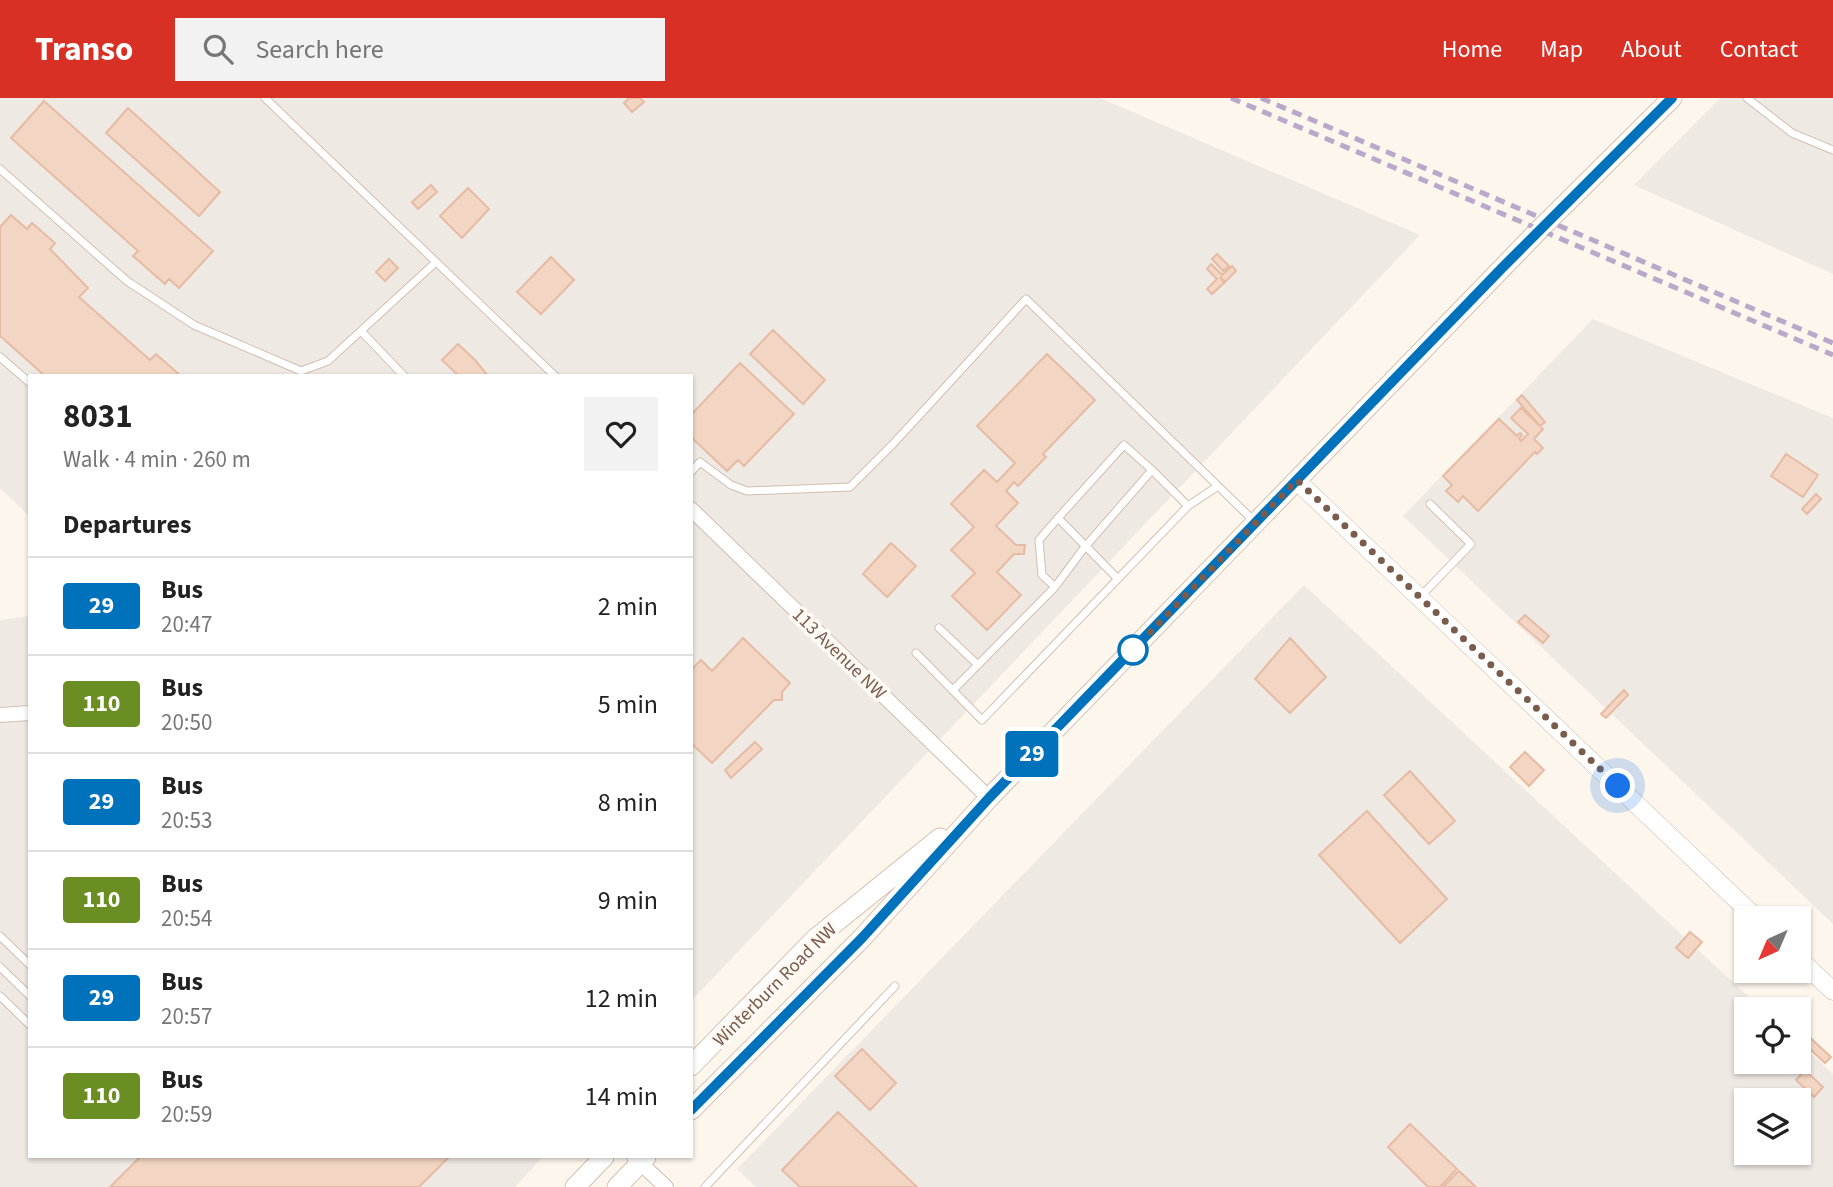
<!DOCTYPE html>
<html lang="en">
<head>
<meta charset="utf-8">
<style>
	body { margin:0; font-family:"Source Sans 3",sans-serif; background:#f2f2f2; color:#222; height:100vh; display:flex; flex-direction:column; font-size:26px; white-space:nowrap }
	* { box-sizing:border-box; margin:0 }
	p { font-size:23px; color:#767676 }
	.icon { flex:none; width:38px; height:38px; fill:none; stroke:currentColor; stroke-width:2; stroke-linecap:round; stroke-linejoin:round }
	.map { position:relative; flex:1; overflow:hidden }
	.sheet { position:absolute; left:28px; top:276px; width:665px; height:784px; display:flex; flex-direction:column; background:#fff; border-radius:0px; box-shadow:0 2px 5px #0004 }
	.sheet>* { flex:none }
	.badge { padding:0 14px; border-radius:5px; font-size:24px; line-height:46px }
	.needle { width:46px; rotate:224deg }
	.tools { position:absolute; left:1734px; top:808px; display:grid; gap:14px }
	.tools a { display:grid; place-items:center; width:77px; height:77px; border-radius:0px; background:#fff; box-shadow:0 2px 5px #0004; font-size:35px }
	.you { position:absolute; width:35px; height:35px; margin:-18px; border:5px solid #fff; border-radius:50%; background:#1a73e8; box-shadow:0 0 0 10px #1a73e833 }
	.map>.badge { position:absolute; translate:-50% -50%; box-shadow:0 0 0 4px #fff }
	h2 { padding:0 35px; font-size:26px; line-height:63px }
	.round { display:grid; place-items:center; flex:none; width:74px; height:74px; border-radius:0px; background:#f2f2f2 }
	.overview { display:flex; align-items:center; justify-content:space-between; height:119px; padding:0 35px }
	h1 { font-size:33px; font-weight:700; line-height:52px }
	ul { padding:0; list-style:none }
	li { display:flex; align-items:center; gap:21px; height:98px; padding:0 35px; border-top:2px solid #e0e0e0 }
	li div { flex:1 }
	li b { display:block; font-size:26px }
	li em { font-style:normal }
	li .badge { min-width:77px; font-weight:700; text-align:center }
	header { display:flex; align-items:center; gap:42px; box-sizing:border-box; height:98px; padding:0 35px; background:#d93025; color:#fff }
	header strong { font-size:33px }
	nav { display:flex; gap:38px; margin-inline-start:auto; font-size:24px }
	.search { width:490px; height:63px; background:#f2f2f2; display:flex; align-items:center; gap:18px; box-sizing:border-box; padding:0 24px; border-radius:0px; color:#767676; font-size:26px }
	.map>svg:first-child { display:block }
</style>
</head>
<body>
<header>
<strong>Transo</strong>
<div class="search"><svg class="icon" aria-label="search" viewBox="0 0 24 24"><circle cx="10" cy="10" r="6"/><path d="M15 15l6 6"/></svg>Search here</div>
<nav><a>Home</a><a>Map</a><a>About</a><a>Contact</a></nav>
</header>
<div class="map">
<svg width="1833" height="1089" viewBox="0 0 1833 1089">
	<rect width="100%" height="100%" fill="#fdf6ec"/>
	<path fill="#efe9e4" fill-rule="evenodd" d="M0,0H1100L1420,137L691,903V278H30V419L0,390Z
		M1720,0H1833V176L1634,87Z
		M1593,221L1833,320V826L1403,418Z
		M1304,487L1763,912H1746V964H1799V945L1833,976V1089H756L737,1071ZM1746,1003H1799V1055H1746Z
		M30,518V1059H543L515,1089H0V522Z"/>
	<path fill="#f3d5c3" stroke="#e6bba3" stroke-width="2" d="M629,0H640L644,4L632,14L624,5Z
		M44,3L213,153L179,190L169,181L165,186L133,158L138,153L11,40Z
		M128,10L220,94L199,118L106,35Z
		M431,87L437,94L418,111L412,104Z
		M468,90L489,111L462,140L440,118Z
		M11,117L27,131L32,125L55,145L50,151L88,190L79,199L150,262L156,256L181,278H45L0,238V129Z
		M1217,156L1229,168L1223,173L1212,161Z
		M551,159L574,182L541,216L517,194Z
		M389,161L398,170L385,183L376,174Z
		M1211,166L1222,177L1232,168L1236,173L1225,184L1220,179L1224,185L1212,196L1207,191L1217,181L1207,171Z
		M773,232L825,282L803,306L750,256Z
		M458,246L475,262L488,278H455L457,276L442,262Z
		M1047,256L1095,302L1043,356L1046,359L1018,388L1014,384L1006,393L1018,405L996,428L1016,447H1025L1024,456H1014L997,474L1021,497L987,532L952,498L975,475L951,452L974,429L951,406L984,372L997,384L1015,365L977,328Z
		M740,265L794,316L744,368L738,362L727,373L691,339V317Z
		M1522,297L1545,324L1540,328L1517,302Z
		M1521,310L1543,331L1534,341L1543,350L1537,356L1535,354L1478,413L1463,398L1458,404L1446,393L1452,387L1443,378L1499,321L1517,338L1520,335L1522,337L1519,341L1521,343L1528,336L1511,320Z
		M1786,356L1818,377L1803,399L1771,378Z
		M1816,396L1821,401L1807,416L1802,411Z
		M891,445L916,468L887,499L863,476Z
		M1525,517L1549,538L1543,545L1518,524Z
		M743,540L790,585L782,594V602H774L712,665L691,645V572L701,562L712,573Z
		M1290,540L1326,579L1290,615L1255,581Z
		M1624,592L1628,597L1606,620L1601,616Z
		M755,644L762,651L731,680L725,672Z
		M1525,654L1544,672L1529,688L1510,669Z
		M1410,673L1455,723L1429,746L1384,697Z
		M1367,713L1447,801L1400,845L1319,757Z
		M1690,834L1702,844L1688,860L1676,850Z
		M1805,935L1831,959L1825,965L1799,941Z
		M862,951L896,985L870,1012L835,978Z
		M1805,972L1823,989L1814,999L1796,982Z
		M838,1014L917,1089H800L782,1072Z
		M1410,1026L1457,1071L1440,1089H1428L1388,1049Z
		M140,1059H449L419,1089H110Z
		M1459,1073L1476,1089H1443Z"/>
	<g fill="none" stroke-linecap="round" stroke-linejoin="round">
		<defs>
			<path id="service" d="M265,0L555,278
				M1747,0L1792,35L1833,52
				M0,71L127,183L194,227L301,273L328,263L436,164
				M362,234L404,278
				M0,259L30,285
				M691,374L700,364L731,387L747,393L850,389L893,346L1026,201L1255,424
				M1058,420L1124,347L1152,372
				M1055,489L1042,477L1039,442L1058,420L1117,480
				M1420,499L1471,446L1430,406
				M939,530L978,567
				M916,555L982,622L1188,408L1218,388
				M953,592L1055,489L1084,450L1152,372L1188,408
				M0,838L30,867
				M0,869L30,898
				M0,898L30,927
				M705,1089L895,888"/>
			<path id="minor" d="M691,411L989,700
				M0,617L30,615
				M634,1059L666,1089"/>
			<path id="tertiary" d="M1296,382L1757,821
				M1799,861L1833,893"/>
			<path id="secondary" d="M691,968L815,841L940,740
				M691,1012L862,840L989,700L1539,132L1672,0
				M575,1089L604,1059
				M617,1089L646,1059"/>
		</defs>
		<use href="#service" stroke="#d1beb0" stroke-width="9"/>
		<use href="#minor" stroke="#d1beb0" stroke-width="16"/>
		<use href="#tertiary" stroke="#d1beb0" stroke-width="19"/>
		<use href="#secondary" stroke="#d6c0b0" stroke-width="21"/>
		<use href="#service" stroke="#fff" stroke-width="7"/>
		<use href="#minor" stroke="#fff" stroke-width="14"/>
		<use href="#tertiary" stroke="#fff" stroke-width="18"/>
		<use href="#secondary" stroke="#fff" stroke-width="19"/>
		<path stroke="#b9a8c9" stroke-width="5" stroke-dasharray="10 7" stroke-linecap="butt" d="M1231,0L1833,257
			M1261,0L1833,245"/>
	</g>
	<g fill="none" stroke-linecap="round" stroke-linejoin="round">
		<defs>
			<path id="line" d="M691,1012L862,840L989,700L1502,170L1672,0"/>
		</defs>
		<use href="#line" stroke="#fff" stroke-width="16"/>
		<use href="#line" stroke="#0072bc" stroke-width="10"/>
		<path stroke="#7a5c4d" stroke-width="7" stroke-dasharray="0 12.6" d="M1133,552L1297,382L1618,688"/>
	</g>
	<circle fill="#fff" stroke="#0072bc" stroke-width="3.5" cx="1133" cy="552" r="14"/>
	<g text-anchor="middle" stroke-width="7" stroke-linejoin="round" paint-order="stroke">
		<g font-size="19" fill="#7a5c4d" stroke="#fffaf3">
			<text transform="translate(840 555) rotate(44)" y="7">113 Avenue NW</text>
			<text transform="translate(774 886) rotate(-45)" y="7">Winterburn Road NW</text>
		</g>
	</g>
</svg>
<div class="tools">
<a><svg class="needle" viewBox="-14 -14 28 28"><path d="M0-13l5 13h-10z" fill="#e53935"/><path d="M0 13l5-13h-10z" fill="#767676"/></svg></a>
<a><svg class="icon" aria-label="locate" viewBox="0 0 24 24"><circle cx="12" cy="12" r="6"/><path d="M12 2v4M12 18v4M2 12h4M18 12h4"/></svg></a>
<a><svg class="icon" aria-label="layers" viewBox="0 0 24 24"><path d="M12 4l9 5-9 5-9-5zM3 14l9 5 9-5"/></svg></a>
</div>
<div class="you" style="left:1618px;top:688px"></div>
<b class="badge" style="left:1032px;top:656px;background:#0072bc;color:#fff">29</b>
<section class="sheet">
<div class="overview"><div><h1>8031</h1><p>Walk · 4 min · 260 m</p></div><a class="round"><svg class="icon" aria-label="heart" viewBox="0 0 24 24"><path d="M12 20l-8-8c-3-5 5-10 8-4 3-6 11-1 8 4z"/></svg></a></div>
<h2>Departures</h2>
<ul>
<li><span class="badge" style="background:#0072bc;color:#fff">29</span><div><b>Bus</b><p>20:47</p></div><em>2 min</em></li>
<li><span class="badge" style="background:#6b8e23;color:#fff">110</span><div><b>Bus</b><p>20:50</p></div><em>5 min</em></li>
<li><span class="badge" style="background:#0072bc;color:#fff">29</span><div><b>Bus</b><p>20:53</p></div><em>8 min</em></li>
<li><span class="badge" style="background:#6b8e23;color:#fff">110</span><div><b>Bus</b><p>20:54</p></div><em>9 min</em></li>
<li><span class="badge" style="background:#0072bc;color:#fff">29</span><div><b>Bus</b><p>20:57</p></div><em>12 min</em></li>
<li><span class="badge" style="background:#6b8e23;color:#fff">110</span><div><b>Bus</b><p>20:59</p></div><em>14 min</em></li>
</ul>
</section>
</div>
</body>
</html>
